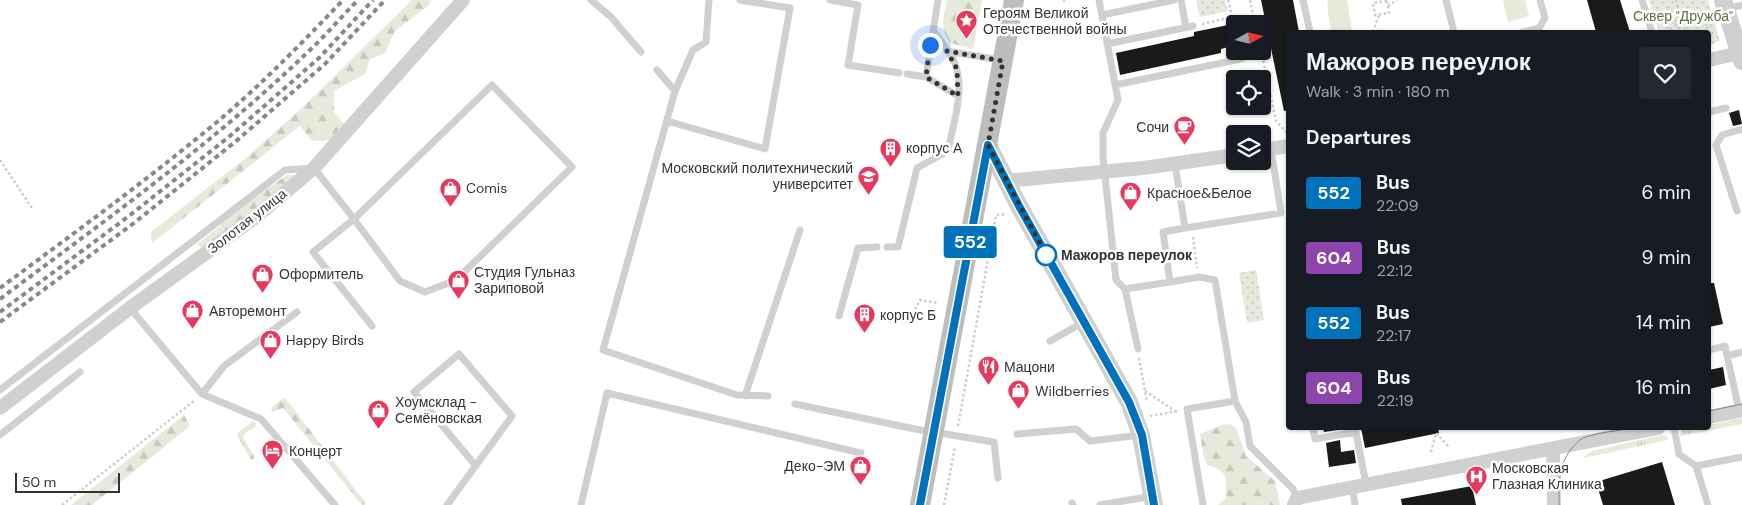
<!DOCTYPE html>
<html lang="en">
<head>
<meta charset="utf-8">
<style>
	body { margin:0; font-family:"DM Sans",sans-serif; background:#242831; color:#f1f3f6; height:100vh; display:flex; flex-direction:column; font-size:19px; white-space:nowrap }
	* { box-sizing:border-box; margin:0 }
	p { font-size:16px; color:#9ea1a6 }
	.icon { flex:none; width:28px; height:28px; fill:none; stroke:currentColor; stroke-width:2; stroke-linecap:round; stroke-linejoin:round }
	.map { position:relative; flex:1; overflow:hidden }
	.sheet { position:absolute; left:1286px; top:30px; width:425px; height:400px; display:flex; flex-direction:column; background:#171b24; border-radius:5px; box-shadow:0 1px 4px #0004 }
	.sheet>* { flex:none }
	.badge { padding:0 10px; border-radius:4px; font-size:18px; line-height:32px }
	.needle { width:32px; rotate:82deg }
	.fabs { position:absolute; left:1226px; top:15px; display:grid; gap:10px }
	.fabs a { display:grid; place-items:center; width:45px; height:45px; border-radius:5px; background:#171b24; box-shadow:0 1px 4px #0004; font-size:25px }
	.scale { position:absolute; left:15px; bottom:12px; width:105px; box-sizing:border-box; padding-left:5px; border:2px solid #333; border-top:0; font-size:14px; line-height:18px; white-space:nowrap; color:#333; -webkit-text-stroke:4px #fff; paint-order:stroke }
	.you { position:absolute; width:25px; height:25px; margin:-12px; border:4px solid #fff; border-radius:50%; background:#1a73e8; box-shadow:0 0 0 8px #1a73e833 }
	.map>.badge { position:absolute; translate:-50% -50%; box-shadow:0 0 0 2px #fff }
	h2 { padding:0 20px; font-size:19px; line-height:45px }
	.round { display:grid; place-items:center; flex:none; width:52px; height:52px; border-radius:5px; background:#242831 }
	.headline { display:flex; align-items:center; justify-content:space-between; height:85px; padding:0 20px }
	h1 { font-size:24px; font-weight:600; line-height:38px }
	ul { padding:0; list-style:none }
	li { display:flex; align-items:center; gap:15px; height:65px; padding:0 20px }
	li div { flex:1 }
	li b { display:block; font-size:19px }
	li em { font-style:normal }
	li .badge { min-width:55px; font-weight:700; text-align:center }
	.map>svg:first-child { display:block }
</style>
</head>
<body>
<div class="map">
<svg width="1742" height="505" viewBox="0 0 1742 505">
	<defs>
		<pattern id="grass-tufts" width="24" height="20" patternUnits="userSpaceOnUse" patternTransform="scale(1.25)"><rect width="24" height="20" fill="#e5eadb"/><path d="M3 7l-1-3M5 7V3M7 7l1-3M15 17l-1-3M17 17v-4M19 17l1-3" fill="none" stroke="#c5c9bc"/></pattern>
		<pattern id="forest-firs" width="22" height="20" patternUnits="userSpaceOnUse" patternTransform="scale(1.25)"><rect width="22" height="20" fill="#e5eadb"/><path d="M5 1l3.5 6h-7zM16 11l3.5 6h-7z" fill="#c5c9bc"/></pattern>
		<pattern id="park-dots" width="8" height="8" patternUnits="userSpaceOnUse" patternTransform="scale(1.25)"><rect width="8" height="8" fill="#e5eadb"/><path d="M2 2h.1M6 6h.1" fill="none" stroke="#c5c9bc" stroke-width="1.8" stroke-linecap="round"/></pattern>
	</defs>
	<rect width="100%" height="100%" fill="#fff"/>
	<path fill="url(#grass-tufts)" d="M1742,418V424L1680,436L1682,430L1694,428H1709V425Z
		M1662,435L1667,436L1668,440L1582,458L1592,451Z"/>
	<path fill="url(#forest-firs)" d="M412,0H431L429,5L395,31L385,53L370,59L365,74L334,91V112L345,125L333,140L312,141L300,126L152,243L151,232L246,158L303,107Z
		M947,0H982L973,49L950,43C939,28 944,17 947,0Z
		M287,175L300,176L202,248L197,244L220,226L222,219Z
		M283,398L286,399L365,502L364,505L361,504L283,408L273,412L271,410L272,407Z
		M184,415L190,426L92,505H71Z
		M253,421L255,422L256,426L244,434L243,437L254,456V459L251,460L237,435L238,433Z
		M1230,424L1236,428L1246,456L1275,481L1280,505H1218L1226,498C1225,476 1230,472 1207,465L1204,458L1200,434L1222,425Z"/>
	<path fill="url(#park-dots)" d="M1196,0H1225L1228,11L1200,17Z
		M1649,0H1708L1720,41L1709,45V32H1659Z
		M1256,270L1264,320L1247,323L1239,273Z"/>
	<path fill="#e5eadb" d="M1328,0H1347L1352,32H1331L1327,5Z
		M1503,0H1525L1529,16L1508,22Z"/>
	<path fill="#1a1a1a" d="M1261,0H1293L1299,32H1289V110L1284,111Z
		M1587,0H1620L1630,32H1596Z
		M1228,25L1232,46L1221,49V53L1120,75L1116,53L1194,36V32Z
		M1739,110L1742,124L1733,126L1729,113Z
		M1709,283H1714L1723,324L1709,327Z
		M1723,367L1726,385L1709,389V370Z
		M1323,428H1338V430L1324,432Z
		M1361,428H1438L1439,433L1365,448Z
		M1340,440L1341,452L1354,450L1356,463L1329,467L1326,443Z
		M1662,462L1675,505H1603L1596,482Z
		M1472,486L1476,505H1402L1401,499Z"/>
	<g fill="none" stroke-linecap="round" stroke-linejoin="round">
		<path stroke="#cdcdcd" stroke-width="2.5" stroke-dasharray="2.5 2.5" stroke-linecap="butt" d="M1228,0L1235,31
			M1250,0L1255,24
			M1676,0L1680,15
			M1387,1L1389,13L1375,15L1373,3Z
			M1064,2V0
			M1388,6L1397,0
			M1676 22a7 7 0 1 1 14 0a7 7 0 1 1-14 0Z
			M1690,22L1715,26
			M1202,24L1232,17
			M1373,32L1379,15
			M1666,32L1676,25
			M1261,51L1276,121L1286,132
			M0,160L32,208
			M1193,237L1197,268
			M888,322L914,311L920,300L938,303
			M1139,358L1147,402
			M1145,391L1175,411
			M1150,416L1178,411
			M958,426L996,215L1006,214
			M1431,452L1436,433L1450,448
			M62,505L195,400
			M944,505L955,446"/>
		<path stroke="#d0d0d0" stroke-width="7" d="M591,0L611,17L641,52
			M709,0L706,42L693,50L675,91L603,350L737,395L768,396
			M830,0L858,5L848,65L899,73
			M1099,0L1118,100L1103,133V157L1116,280L1125,289L1170,282L1163,232L1185,228L1175,164
			M1181,0L1186,27
			M1303,0L1310,32
			M1446,0L1454,32
			M1642,0L1652,32
			M1727,9L1742,5
			M1102,15L1174,0
			M1523,32L1539,28L1545,18L1540,0
			M1107,44L1193,26
			M947,51L1000,60
			M657,70L675,91
			M907,74L926,77L958,96
			M926,77L938,0
			M492,85L572,167L456,280L425,292L400,281L354,219Z
			M1115,85L1241,59
			M1709,112L1726,108
			M667,121L765,149L790,8L740,0
			M1737,211L1716,145L1722,135L1742,129
			M1185,228L1281,213L1271,149
			M887,247H898L917,168L948,151C953,123 967,87 953,59C947,49 939,39 933,30
			M1170,282L1199,277L1215,280L1235,401L1246,422L1250,446L1293,489L1297,498
			M1125,289L1138,349
			M130,308L202,394L261,419L335,505
			M839,316L858,248L877,247
			M1050,341L1084,322
			M1709,350L1725,346L1739,410
			M1727,356L1742,352
			M0,390L285,170L314,168L354,219L313,252L372,326
			M202,394L224,366L297,312
			M745,396L800,230
			M795,404L915,429L994,442L998,478
			M1313,428L1315,439L1356,432
			M1355,428L1366,484
			M1674,428L1679,454L1696,466L1742,457
			M1017,434L1076,429L1090,441L1141,435
			M0,435L80,372
			M1696,466L1708,505
			M1352,487L1355,505
			M1072,503L1073,505
			M447,505L512,416L459,354L414,392L476,466
			M581,505L607,393L861,453
			M1100,505L1153,496
			M1203,505L1187,409L1235,401"/>
		<path stroke="#d0d0d0" stroke-width="14" d="M1709,60L1739,53
			M1262,150L1289,146
			M1006,181L1143,168L1235,155
			M0,408L130,308L257,216L314,168L463,0
			M1709,417L1742,410
			M1553,449L1554,505
			M1294,505L1297,498L1658,428"/>
		<path stroke="#d0d0d0" stroke-width="18" d="M1723,0L1742,61
			M988,145L1019,206L1129,402L1141,435L1154,505"/>
		<path stroke="#bdbdbd" stroke-width="20" d="M920,505L1014,0"/>
		<path stroke="#888" stroke-width="1" d="M1709,411L1742,404
			M1559,505C1559,484 1558,467 1571,449C1576,444 1579,439 1586,437C1601,432 1617,431 1632,428"/>
		<path stroke="#888" stroke-width="4" stroke-dasharray="5 4" stroke-linecap="butt" d="M0,288C73,234 147,180 217,122C262,84 303,42 343,0
			M0,299C106,220 215,142 311,49C327,34 342,16 358,0
			M0,312L129,216L230,136L319,58L373,0
			M0,322L134,223L235,142L325,64L385,0"/>
	</g>
	<g fill="none" stroke-linecap="round" stroke-linejoin="round">
		<defs>
			<path id="line" d="M920,505L988,145L1019,206L1129,402L1142,435L1154,505"/>
		</defs>
		<use href="#line" stroke="#fff" stroke-width="11"/>
		<use href="#line" stroke="#0072bc" stroke-width="8"/>
		<path stroke="#333" stroke-width="5" stroke-dasharray="0 9" d="M930,45L926,77L958,96L957,69L947,51L1003,61L988,145L1046,255"/>
	</g>
	<defs>
		<symbol id="sight-pin" viewBox="-11 -11 22 30"><path d="M0 17L-7.5 6A9.5 9.5 0 1 1 7.5 6Z" fill="#e7385e" stroke="#fff"/><path d="M0-6L1.8-2.2L6-1.7L2.9 1.2L3.7 5.4L0 3.3L-3.7 5.4L-2.9 1.2L-6-1.7L-1.8-2.2Z" fill="#fff"/></symbol>
		<symbol id="cafe-pin" viewBox="-11 -11 22 30"><path d="M0 17L-7.5 6A9.5 9.5 0 1 1 7.5 6Z" fill="#e7385e" stroke="#fff"/><path d="M-5.5-4.5H6V0H3Q3 3.5 0 3.5H-2.5Q-5.5 3.5-5.5 0ZM3-3.2v2h1.7v-2ZM-6 4.5H4V6H-6Z" fill="#fff"/></symbol>
		<symbol id="building-pin" viewBox="-11 -11 22 30"><path d="M0 17L-7.5 6A9.5 9.5 0 1 1 7.5 6Z" fill="#e7385e" stroke="#fff"/><path d="M-4-6H4V6H1V3H-1V6H-4ZM-2.5-4.3h1.7v1.8h-1.7ZM.8-4.3h1.7v1.8H.8ZM-2.5-1h1.7V.8h-1.7ZM.8-1h1.7V.8H.8Z" fill="#fff"/></symbol>
		<symbol id="university-pin" viewBox="-11 -11 22 30"><path d="M0 17L-7.5 6A9.5 9.5 0 1 1 7.5 6Z" fill="#e7385e" stroke="#fff"/><path d="M0-5L7-2L0 1L-7-2ZM-4 1L0 2.5L4 1V4Q0 6-4 4Z" fill="#fff"/></symbol>
		<symbol id="shop-pin" viewBox="-11 -11 22 30"><path d="M0 17L-7.5 6A9.5 9.5 0 1 1 7.5 6Z" fill="#e7385e" stroke="#fff"/><path d="M-5-2.5h2.3a2.7 3.5 0 0 1 5.4 0H5L5.5 6h-11ZM-1.5-2.5h3a1.5 2.3 0 0 0-3 0Z" fill="#fff"/></symbol>
		<symbol id="restaurant-pin" viewBox="-11 -11 22 30"><path d="M0 17L-7.5 6A9.5 9.5 0 1 1 7.5 6Z" fill="#e7385e" stroke="#fff"/><path d="M-5-6h1v4h1v-4h1v4h1v-4h1v5L-1.5 .5V6h-2V.5L-5-1ZM5-6V6H3V1.5H1.5Q1.5-4 5-6Z" fill="#fff"/></symbol>
		<symbol id="hotel-pin" viewBox="-11 -11 22 30"><path d="M0 17L-7.5 6A9.5 9.5 0 1 1 7.5 6Z" fill="#e7385e" stroke="#fff"/><path d="M-6-4.5h1.5V1H6V5H4.5V3h-9V5H-6ZM-4 0a1.8 1.8 0 1 1 3.6 0ZM.5 0V-2.5h3Q6-2.5 6 0Z" fill="#fff"/></symbol>
		<symbol id="hospital-pin" viewBox="-11 -11 22 30"><path d="M0 17L-7.5 6A9.5 9.5 0 1 1 7.5 6Z" fill="#e7385e" stroke="#fff"/><path d="M-5-5h3v3.5h4V-5h3V5h-3V1.5h-4V5h-3Z" fill="#fff"/></symbol>
	</defs>
	<g fill-rule="evenodd">
		<use href="#sight-pin" x="954" y="8" width="25" height="34"/>
		<use href="#cafe-pin" x="1172" y="114" width="25" height="34"/>
		<use href="#building-pin" x="878" y="136" width="25" height="34"/>
		<use href="#university-pin" x="856" y="164" width="25" height="34"/>
		<use href="#shop-pin" x="438" y="176" width="25" height="34"/>
		<use href="#shop-pin" x="1118" y="180" width="25" height="34"/>
		<use href="#shop-pin" x="250" y="262" width="25" height="34"/>
		<use href="#shop-pin" x="446" y="268" width="25" height="34"/>
		<use href="#shop-pin" x="180" y="298" width="25" height="34"/>
		<use href="#building-pin" x="852" y="302" width="25" height="34"/>
		<use href="#shop-pin" x="258" y="328" width="25" height="34"/>
		<use href="#restaurant-pin" x="976" y="354" width="25" height="34"/>
		<use href="#shop-pin" x="1006" y="378" width="25" height="34"/>
		<use href="#shop-pin" x="366" y="398" width="25" height="34"/>
		<use href="#hotel-pin" x="260" y="438" width="25" height="34"/>
		<use href="#shop-pin" x="848" y="454" width="25" height="34"/>
		<use href="#hospital-pin" x="1464" y="464" width="25" height="34"/>
	</g>
	<circle fill="#fff" stroke="#0072bc" stroke-width="2.5" cx="1046" cy="255" r="10"/>
	<g text-anchor="middle" stroke-width="5" stroke-linejoin="round" paint-order="stroke">
		<g font-size="14" fill="#333" stroke="#fff" text-anchor="start">
			<text x="983" y="18">Героям Великой<tspan x="983" dy="16">Отечественной войны</tspan></text>
			<text x="1169" y="132" text-anchor="end">Сочи</text>
			<text x="906" y="153">корпус А</text>
			<text x="853" y="173" text-anchor="end">Московский политехнический<tspan x="853" dy="16">университет</tspan></text>
			<text x="466" y="193">Comis</text>
			<text x="1147" y="198">Красное&amp;Белое</text>
			<text x="474" y="277">Студия Гульназ<tspan x="474" dy="16">Зариповой</tspan></text>
			<text x="279" y="279">Оформитель</text>
			<text x="209" y="316">Авторемонт</text>
			<text x="880" y="320">корпус Б</text>
			<text x="286" y="345">Happy Birds</text>
			<text x="1004" y="372">Мацони</text>
			<text x="1035" y="396">Wildberries</text>
			<text x="395" y="407">Хоумсклад -<tspan x="395" dy="16">Семёновская</tspan></text>
			<text x="289" y="456">Концерт</text>
			<text x="845" y="471" text-anchor="end">Деко-ЭМ</text>
			<text x="1492" y="473">Московская<tspan x="1492" dy="16">Глазная Клиника</tspan></text>
		</g>
		<g font-size="14" fill="#5d703f" stroke="#fff">
			<text x="1683" y="21">Сквер "Дружба"</text>
		</g>
		<g font-size="14" fill="#333" stroke="#fff">
			<text transform="translate(247 221) rotate(-38)" y="5">Золотая улица</text>
		</g>
		<g font-size="14" font-weight="bold" fill="#333" stroke="#fff" text-anchor="start">
			<text x="1061" y="260">Мажоров переулок</text>
		</g>
	</g>
</svg>
<div class="fabs">
<a><svg class="needle" viewBox="-14 -14 28 28"><path d="M0-13l5 13h-10z" fill="#e53935"/><path d="M0 13l5-13h-10z" fill="#9ea1a6"/></svg></a>
<a><svg class="icon" aria-label="locate" viewBox="0 0 24 24"><circle cx="12" cy="12" r="6"/><path d="M12 2v4M12 18v4M2 12h4M18 12h4"/></svg></a>
<a><svg class="icon" aria-label="layers" viewBox="0 0 24 24"><path d="M12 4l9 5-9 5-9-5zM3 14l9 5 9-5"/></svg></a>
</div>
<div class="scale">50 m</div>
<div class="you" style="left:930px;top:45px"></div>
<b class="badge" style="left:970px;top:242px;background:#0072bc;color:#fff">552</b>
<section class="sheet">
<div class="headline"><div><h1>Мажоров переулок</h1><p>Walk · 3 min · 180 m</p></div><a class="round"><svg class="icon" aria-label="heart" viewBox="0 0 24 24"><path d="M12 20l-8-8c-3-5 5-10 8-4 3-6 11-1 8 4z"/></svg></a></div>
<h2>Departures</h2>
<ul>
<li><span class="badge" style="background:#0072bc;color:#fff">552</span><div><b>Bus</b><p>22:09</p></div><em>6 min</em></li>
<li><span class="badge" style="background:#8e44ad;color:#fff">604</span><div><b>Bus</b><p>22:12</p></div><em>9 min</em></li>
<li><span class="badge" style="background:#0072bc;color:#fff">552</span><div><b>Bus</b><p>22:17</p></div><em>14 min</em></li>
<li><span class="badge" style="background:#8e44ad;color:#fff">604</span><div><b>Bus</b><p>22:19</p></div><em>16 min</em></li>
</ul>
</section>
</div>
</body>
</html>
